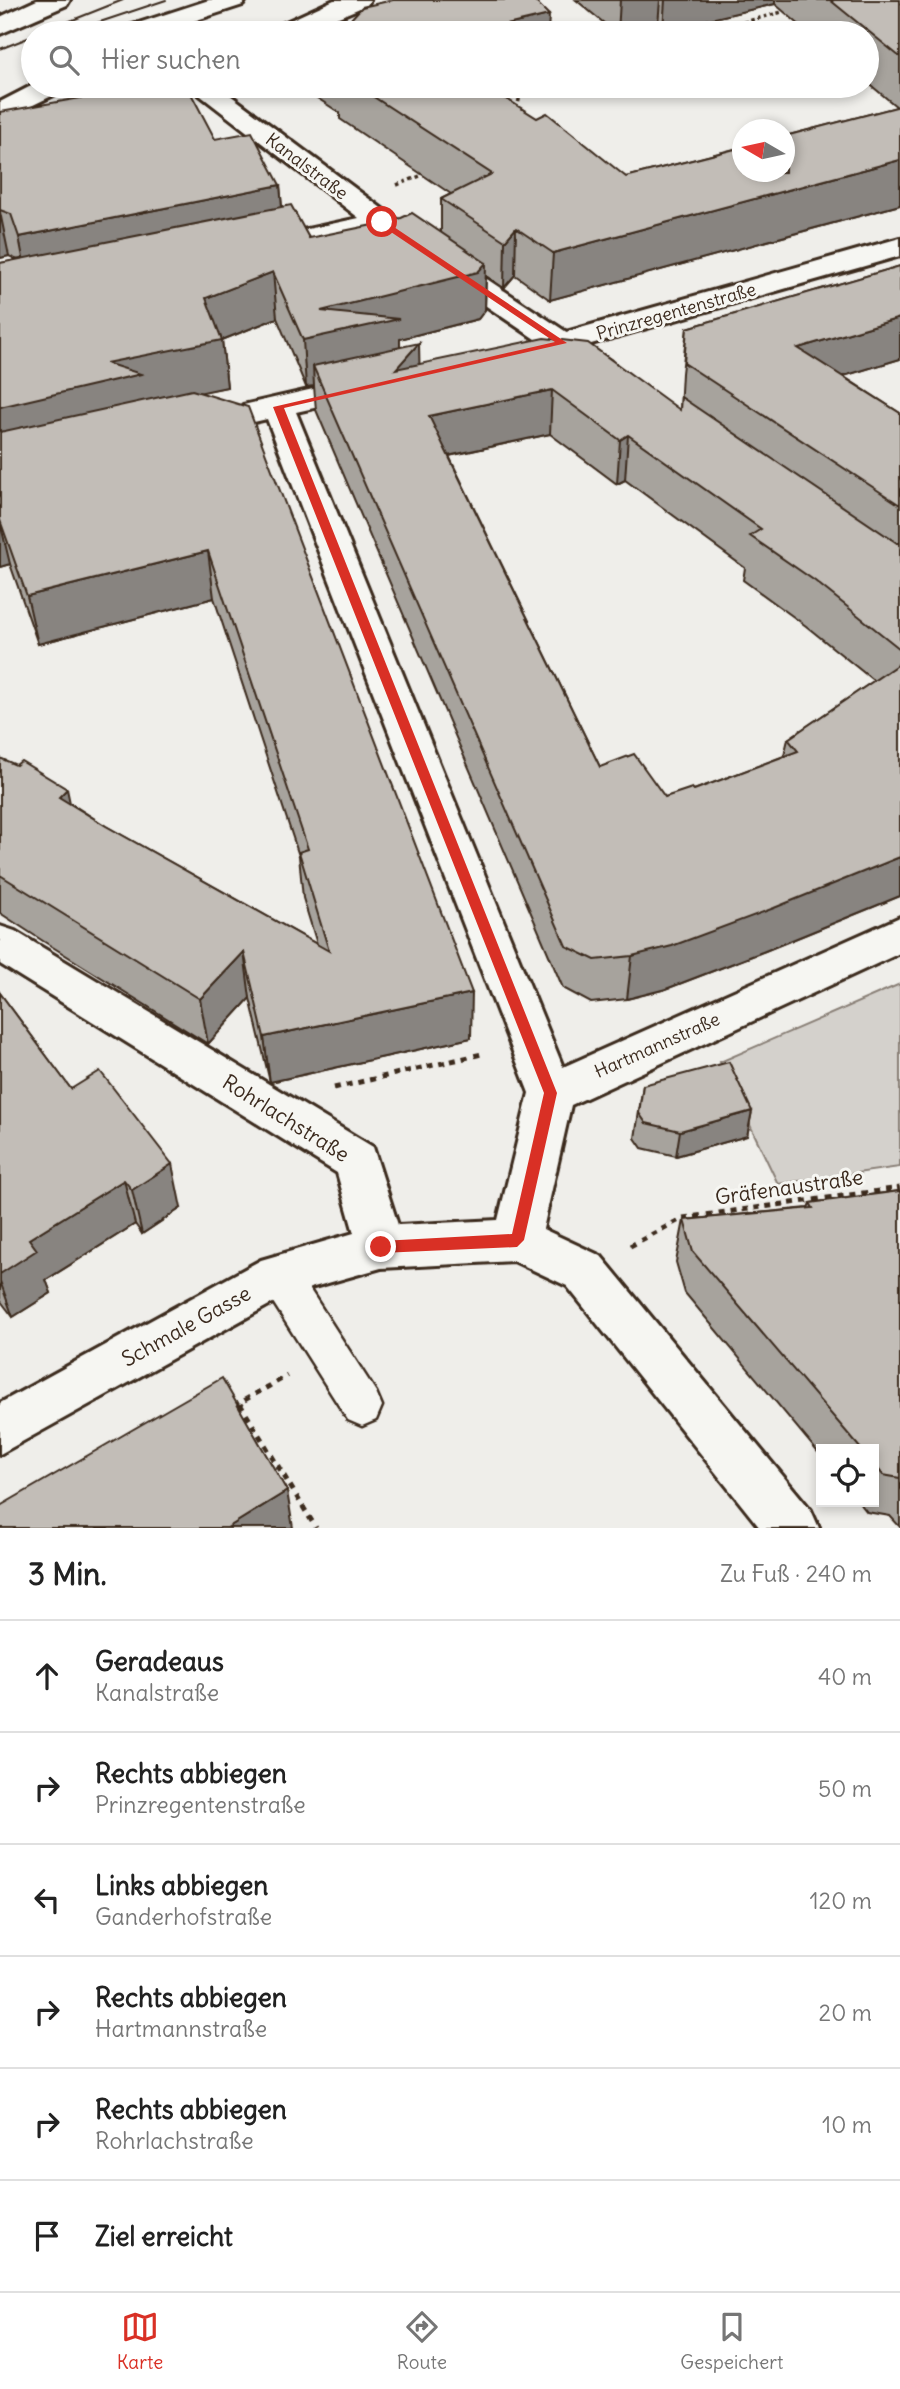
<!DOCTYPE html>
<html lang="de">
<meta charset="utf-8">
<style>
:root{--surface:#fff;--page:#f2f2f2;--text:#222;--muted:#767676;--line:#e0e0e0;--accent:#d93025}
body{margin:0;font-family:Delius,sans-serif;background:var(--page);color:var(--text)}
.controls{position:absolute;right:21px;bottom:21px;display:grid;overflow:hidden;border-radius:0px;box-shadow:0 4px 10px #0003}
.controls button{width:63px;height:63px;display:grid;place-items:center;padding:0;border:0;border-bottom:2px solid var(--line);background:var(--surface);color:var(--text);font:35px sans-serif}
.compass{position:absolute;left:732px;top:119px;width:63px;height:63px;border-radius:50%;background:var(--surface);box-shadow:0 4px 10px #0003;rotate:279deg}
.stop{position:absolute;width:21px;height:21px;margin:-16px;border:5px solid #d93025;border-radius:50%;background:#fff}
.stop.end{background:#d93025;border-color:#fff;box-shadow:0 2px 7px #0008}
.list{margin:0;padding:0;list-style:none}
h2{display:flex;justify-content:space-between;align-items:center;height:91px;margin:0;padding:0 28px;font-size:30px}
h2 small{font-size:23px;font-weight:400;color:var(--muted)}
.list li{display:grid;grid-template-columns:46px 1fr auto;gap:21px;align-items:center;box-sizing:border-box;height:112px;padding:0 28px;border-top:2px solid var(--line)}
.list b{display:block;font-size:26px;white-space:nowrap}
.list p{margin:0;font-size:23px;white-space:nowrap;color:var(--muted)}
.list em{font-size:23px;font-style:normal;color:var(--muted)}
.icon{flex:none;width:38px;height:38px;fill:none;stroke:currentColor;stroke-width:2;stroke-linecap:round;stroke-linejoin:round}
.map{position:relative;flex:none;width:900px;height:1528px;overflow:hidden}
.search{position:absolute;background:var(--surface);box-shadow:0 4px 10px #0003;left:21px;right:21px;top:21px;height:77px;display:flex;align-items:center;gap:18px;box-sizing:border-box;padding:0 24px;border-radius:38px;color:var(--muted);font-size:26px}
.sheet{height:763px;background:var(--surface)}
nav{display:flex;justify-content:space-around;align-items:center;box-sizing:border-box;height:98px;border-top:2px solid var(--line);background:var(--surface);font-size:19px;color:var(--muted)}
nav a{display:grid;justify-items:center;gap:4px}
nav .on{color:var(--accent)}
.map>svg:first-child{display:block}
</style>
<div class="map">
<svg width="900" height="1528" viewBox="0 0 900 1528">
<rect width="100%" height="100%" fill="#efeeea"/>
<filter id="ink" filterUnits="userSpaceOnUse"><feTurbulence type="fractalNoise" baseFrequency=".0143" numOctaves="2"/><feDisplacementMap in="SourceGraphic" scale="14" xChannelSelector="R" yChannelSelector="G"/><feConvolveMatrix kernelMatrix="1 2 1 2 8 2 1 2 1" color-interpolation-filters="sRGB"/></filter>
<g filter="url(#ink)">
<polygon fill="#d4d1cc" stroke="#887e75" stroke-width="2" points="900,984 900,1167 778,1184 720,1062"/>
<g fill="none" stroke-linecap="round" stroke-linejoin="round">
<g stroke="#3b2a1e" stroke-width="5">
<polygon id="service" points="278,1257 292,1262 376,1392 382,1406 376,1420 362,1426 348,1420 264,1288 259,1275 264,1262"/>
</g>
<g stroke="#3b2a1e" stroke-width="6">
<polygon id="pedestrian" points="900,238 900,256 563,352 552,350 547,343 552,336"/>
</g>
<g stroke="#3b2a1e" stroke-width="6">
<g id="minor">
<polygon points="334,0 370,0 367,5 301,33 269,33 273,28"/>
<polygon points="188,86 218,86 392,216 610,361 615,368 610,375 599,378 588,375 377,232 257,257 247,254 242,248 247,242 359,218"/>
<polygon points="366,377 377,380 382,387 377,394 296,412 563,1067 900,917 900,953 571,1105 543,1229 601,1256 811,1510 819,1528 760,1528 567,1286 514,1261 381,1268 289,1294 0,1454 0,1403 261,1260 354,1233 337,1173 0,964 0,926 15,931 373,1147 398,1225 498,1220 529,1093 267,419 254,422 243,419 238,412 243,405"/>
</g>
</g>
<g stroke="#3b2a1e" stroke-width="6">
<g id="primary">
<polygon points="37,0 70,0 67,5 0,34 0,17"/>
<polygon points="209,0 246,0 243,5 157,33 119,33 123,28"/>
<polygon points="33,85 64,86 60,92 0,121 0,102"/>
</g>
</g>
<g stroke="#3b2a1e" stroke-width="3.5" stroke-dasharray="3.5 3.5" stroke-linecap="butt">
<polyline points="703,33 786,11"/>
<polyline points="517,109 522,86"/>
<polyline points="397,185 428,173"/>
</g>
<g stroke="#3b2a1e" stroke-width="5" stroke-dasharray="6 6" stroke-linecap="butt">
<polyline points="334,1088 482,1054"/>
<polyline points="630,1246 683,1218 900,1188"/>
<polyline points="240,1404 316,1528"/>
<polyline points="234,1406 287,1376"/>
</g>
<use href="#service" fill="#f6f6f2" fill-rule="evenodd"/>
<use href="#pedestrian" fill="#f6f6f2" fill-rule="evenodd"/>
<use href="#minor" fill="#f6f6f2" fill-rule="evenodd"/>
<use href="#primary" fill="#f6f6f2" fill-rule="evenodd"/>
<g stroke="#3b2a1e" stroke-width="2">
<polyline points="40,33 123,0"/>
<polyline points="67,33 166,0"/>
<polyline points="0,49 33,36"/>
</g>
</g>
<g fill="#a7a39d" stroke="#3b2a1e" stroke-width="2" fill-rule="evenodd">
<path d="M576,0H900V205L550,300L515,275L504,288L486,276L485,310L478,319L400,339V347L419,364L680,410L682,373L687,328L900,266V359L843,376L900,413V896L765,951L666,989L627,999L591,1003L563,988L316,410L314,386L306,387L277,318L222,340L227,387L200,392L471,1038L270,1082L250,998L208,1044L43,941L0,913V758L106,826L317,944L303,898L299,856L214,598L38,644L10,564L0,567V263L18,260L9,256L0,258V112L215,139L280,185L282,207L309,238L441,233V199L451,194L340,119V113L311,94L310,86H486L626,177L897,107L867,82V33H809L775,4L663,30L658,25L624,33H616ZM550,434L617,484L625,480L745,568L743,580L806,626L874,681L788,739L784,756L694,790L665,797L600,767L449,456Z"/>
<polygon points="0,993 71,1089 181,1208 142,1234 135,1224 46,1280 51,1293 13,1317 0,1300"/>
<polygon points="643,1085 752,1111 747,1136 676,1156 642,1148 635,1138"/>
<polygon points="900,1191 900,1527 890,1516 867,1512 859,1502 874,1502 874,1449 821,1449 821,1456 685,1293 676,1262 684,1220 808,1208 810,1203"/>
</g>
<g fill="#888480" stroke="#3b2a1e" stroke-width="2">
<polygon points="620,0 660,0 658,25 624,33 618,33"/>
<polygon points="665,0 775,0 775,4 663,30"/>
<polygon points="549,15 548,33 472,33"/>
<polygon points="900,160 900,205 550,300 553,253"/>
<polygon points="280,185 284,231 28,284 19,237"/>
<polygon points="0,212 9,256 0,258"/>
<polygon points="516,228 515,275 504,288 505,241"/>
<polygon points="486,263 485,310 478,319 400,339 400,364 419,343 420,387 313,366 314,386 306,387 303,340 321,311"/>
<polygon points="273,272 277,318 222,340 227,387 146,404 0,456 0,407 106,363 206,298"/>
<polygon points="900,318 900,359 791,392 798,348"/>
<polygon points="552,390 550,434 429,460 429,416"/>
<polygon points="628,435 625,480 617,484 620,440"/>
<polygon points="0,522 10,564 0,567"/>
<polygon points="208,551 214,598 38,644 27,596"/>
<polygon points="67,789 77,836 59,797"/>
<polygon points="900,857 900,896 765,951 666,989 627,999 632,956"/>
<polygon points="244,952 250,998 208,1044 200,999"/>
<polygon points="472,993 471,1038 270,1082 264,1037"/>
<polygon points="752,1111 747,1136 676,1156 680,1131"/>
<polygon points="172,1164 181,1208 142,1234 132,1190"/>
<polygon points="124,1180 135,1224 46,1280 51,1293 13,1317 0,1281 0,1274 29,1239"/>
<polygon points="287,1491 293,1528 227,1528"/>
</g>
<g fill="#c2bdb7" stroke="#3b2a1e" stroke-width="2">
<polygon points="393,0 534,0 549,15 472,33 323,33 338,18 350,20 362,7"/>
<polygon points="830,0 900,0 900,57"/>
<polygon points="149,86 187,86 215,139 252,132 280,185 19,237 11,214 0,210 0,112"/>
<polygon points="357,86 486,86 537,118 547,113 626,177 743,147 743,172 785,172 785,136 900,106 900,160 553,253 516,228 505,241 441,199 492,174"/>
<polygon points="291,205 309,238 397,220 412,213 486,263 478,272 321,311 399,319 303,340 273,272 206,298 222,340 106,363 141,374 0,407 0,263"/>
<polygon points="900,266 900,318 798,348 900,413 900,505 684,363 687,328"/>
<polygon points="544,338 588,343 680,410 681,397 897,543 900,543 900,649 815,581 750,536 761,529 628,435 620,440 552,390 429,416 600,767 634,754 665,797 692,788 694,790 798,751 788,739 900,663 900,857 774,908 672,946 632,956 595,960 566,946 313,366 419,343 396,369"/>
<polygon points="192,390 248,407 472,993 264,1037 244,952 200,999 0,875 0,758 16,765 21,761 67,789 59,797 106,826 329,951 299,852 308,849 208,551 27,596 0,520 0,432"/>
<polygon points="0,993 71,1089 100,1071 172,1164 132,1190 124,1180 29,1239 37,1250 0,1274"/>
<polygon points="729,1062 752,1111 680,1131 646,1123 639,1113 643,1085"/>
<polygon points="900,1191 900,1478 883,1475 874,1464 874,1449 861,1449 693,1252 684,1220 813,1208 810,1203"/>
<polygon points="222,1378 287,1491 227,1528 0,1528 0,1506"/>
</g>
</g>
<polygon fill="#d93025" points="382,219 567,343 284,408 557,1093 524,1240 517,1247 381,1253 374,1247 381,1241 512,1234 544,1093 273,407 555,342 379,224"/>
<g text-anchor="middle" dominant-baseline="central" stroke-width="6" stroke-linejoin="round" paint-order="stroke">
<g font-size="18" fill="#3b2a1e" stroke="#f6f6f2">
<text transform="translate(307 166) rotate(37)">Kanalstraße</text>
<text transform="translate(676 311) rotate(-16)">Prinzregentenstraße</text>
<text transform="translate(657 1045) rotate(-24)">Hartmannstraße</text>
</g>
<g font-size="21" fill="#3b2a1e" stroke="#f6f6f2">
<text transform="translate(286 1118) rotate(32)">Rohrlachstraße</text>
<text transform="translate(789 1187) rotate(-8)">Gräfenaustraße</text>
<text transform="translate(186 1326) rotate(-29)">Schmale Gasse</text>
</g>
</g>
</svg>
<div class="controls">
<button><svg class="icon" aria-label="locate" viewBox="0 0 24 24"><circle cx="12" cy="12" r="6"/><path d="M12 2v4M12 18v4M2 12h4M18 12h4"/></svg></button>
</div>
<svg class="compass" viewBox="-18 -18 36 36"><path d="M0-13l5 13h-10z" fill="#e53935"/><path d="M0 13l5-13h-10z" fill="#767676"/></svg>
<div class="stop" style="left:382px;top:222px"></div>
<div class="stop end" style="left:381px;top:1247px"></div>
<div class="search"><svg class="icon" aria-label="search" viewBox="0 0 24 24"><circle cx="10" cy="10" r="6"/><path d="M15 15l6 6"/></svg>Hier suchen</div>
</div>
<section class="sheet">
<h2>3 Min.<small>Zu Fuß · 240 m</small></h2>
<ul class="list">
<li><svg class="icon" aria-label="ahead" viewBox="0 0 24 24"><path d="M12 20V5M6 11l6-6 6 6"/></svg><div><b>Geradeaus</b><p>Kanalstraße</p></div><em>40 m</em></li>
<li><svg class="icon" aria-label="right" viewBox="0 0 24 24"><path d="M7 20v-9h11M14 6l5 5-5 5"/></svg><div><b>Rechts abbiegen</b><p>Prinzregentenstraße</p></div><em>50 m</em></li>
<li><svg class="icon" aria-label="left" viewBox="0 0 24 24"><path d="M17 20v-9H6M10 6l-5 5 5 5"/></svg><div><b>Links abbiegen</b><p>Ganderhofstraße</p></div><em>120 m</em></li>
<li><svg class="icon" aria-label="right" viewBox="0 0 24 24"><path d="M7 20v-9h11M14 6l5 5-5 5"/></svg><div><b>Rechts abbiegen</b><p>Hartmannstraße</p></div><em>20 m</em></li>
<li><svg class="icon" aria-label="right" viewBox="0 0 24 24"><path d="M7 20v-9h11M14 6l5 5-5 5"/></svg><div><b>Rechts abbiegen</b><p>Rohrlachstraße</p></div><em>10 m</em></li>
<li><svg class="icon" aria-label="arrive" viewBox="0 0 24 24"><path d="M6 21V4h12l-3 4 3 4H6"/></svg><div><b>Ziel erreicht</b></div></li>
</ul>
</section>
<nav>
<a class="on"><svg class="icon" aria-label="map" viewBox="0 0 24 24"><path d="M3 6l6-2 6 2 6-2v14l-6 2-6-2-6 2zM9 4v14M15 6v14"/></svg>Karte</a>
<a><svg class="icon" aria-label="directions" viewBox="0 0 24 24"><path d="M12 3l9 9-9 9-9-9zM9 14v-3h6M13 9l2 2-2 2"/></svg>Route</a>
<a><svg class="icon" aria-label="saved" viewBox="0 0 24 24"><path d="M7 4h10v16l-5-4-5 4z"/></svg>Gespeichert</a>
</nav>
